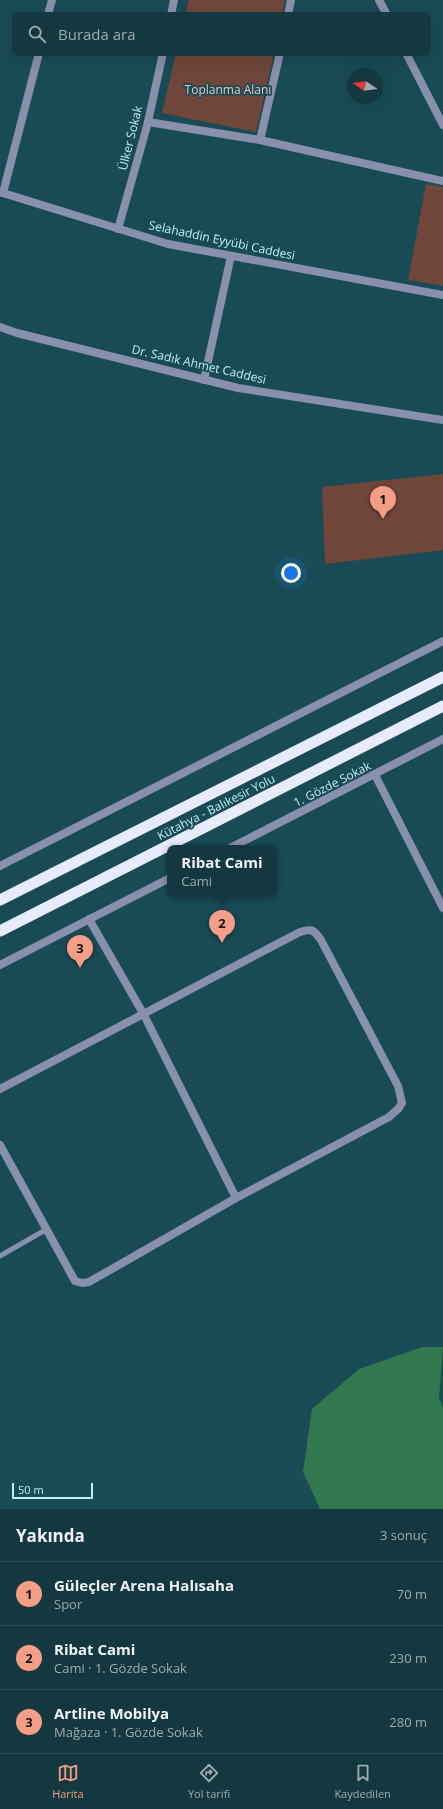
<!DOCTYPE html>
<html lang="tr">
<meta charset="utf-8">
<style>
:root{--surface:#133840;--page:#20434b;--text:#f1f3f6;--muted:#9dacb1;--line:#325259;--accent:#f49e88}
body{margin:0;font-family:"Open Sans",sans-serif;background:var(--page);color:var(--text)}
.compass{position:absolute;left:347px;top:68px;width:36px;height:36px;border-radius:50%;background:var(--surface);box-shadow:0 4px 16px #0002;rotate:283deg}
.scale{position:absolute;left:12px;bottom:10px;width:81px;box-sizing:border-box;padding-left:4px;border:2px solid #c2edf8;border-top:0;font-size:11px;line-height:14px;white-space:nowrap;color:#c2edf8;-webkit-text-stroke:3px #194b56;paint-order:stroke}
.you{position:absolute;left:291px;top:573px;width:14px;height:14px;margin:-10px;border:3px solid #fff;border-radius:50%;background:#1a73e8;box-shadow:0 0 0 6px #1a73e833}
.badge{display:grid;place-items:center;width:26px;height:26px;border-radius:50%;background:var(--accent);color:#111;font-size:13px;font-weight:700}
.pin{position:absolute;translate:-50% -33px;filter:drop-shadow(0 1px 2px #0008)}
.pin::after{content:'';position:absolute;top:21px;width:14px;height:12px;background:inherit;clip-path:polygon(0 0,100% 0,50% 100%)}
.popup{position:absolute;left:167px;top:845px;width:110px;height:52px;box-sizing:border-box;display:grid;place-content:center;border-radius:8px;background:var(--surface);filter:drop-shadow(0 1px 3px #0005);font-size:13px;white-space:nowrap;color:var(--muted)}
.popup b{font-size:15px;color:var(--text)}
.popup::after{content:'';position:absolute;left:50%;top:100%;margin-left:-8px;border:8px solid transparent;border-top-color:var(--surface)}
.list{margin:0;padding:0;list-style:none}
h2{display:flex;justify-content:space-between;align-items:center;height:52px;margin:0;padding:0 16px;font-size:17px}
h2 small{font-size:13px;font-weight:400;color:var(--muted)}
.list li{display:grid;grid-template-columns:26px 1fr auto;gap:12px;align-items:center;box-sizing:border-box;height:64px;padding:0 16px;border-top:1px solid var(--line)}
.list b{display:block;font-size:15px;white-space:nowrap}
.list p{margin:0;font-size:13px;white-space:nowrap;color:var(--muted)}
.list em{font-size:13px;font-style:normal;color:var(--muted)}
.icon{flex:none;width:22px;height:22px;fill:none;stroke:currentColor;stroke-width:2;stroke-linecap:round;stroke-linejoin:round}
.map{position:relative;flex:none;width:443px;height:1509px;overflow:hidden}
.search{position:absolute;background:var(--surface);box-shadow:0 4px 16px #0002;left:12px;right:12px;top:12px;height:44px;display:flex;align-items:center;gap:10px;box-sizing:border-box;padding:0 14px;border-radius:8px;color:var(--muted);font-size:15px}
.sheet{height:244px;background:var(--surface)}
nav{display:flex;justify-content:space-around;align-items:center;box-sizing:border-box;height:56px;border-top:1px solid var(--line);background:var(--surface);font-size:11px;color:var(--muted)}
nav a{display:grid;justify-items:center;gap:2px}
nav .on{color:var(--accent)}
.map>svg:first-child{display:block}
</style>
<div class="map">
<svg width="443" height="1509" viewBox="0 0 443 1509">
<rect width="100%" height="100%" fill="#194b56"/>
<g fill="#70463b">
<polygon points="189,0 285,0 282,15 185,15"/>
<polygon points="176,53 274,53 256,132 162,113"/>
<polygon points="426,184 443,187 443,286 408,280"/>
<polygon points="443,474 443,550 325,564 322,487"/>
</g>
<polygon fill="#31784e" points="422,1347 443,1347 439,1398 443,1408 443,1509 320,1509 303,1472 312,1409 359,1369"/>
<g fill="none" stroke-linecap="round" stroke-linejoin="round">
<polyline stroke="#8990ab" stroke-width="5" points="0,1256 47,1229"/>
<g stroke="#8990ab" stroke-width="8">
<polyline points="379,0 387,15"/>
<polyline points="48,15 52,0"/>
<polyline points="171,15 174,0"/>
<polyline points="288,15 291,0"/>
<polyline points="406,53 443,125"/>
<polyline points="148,122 260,140 443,181"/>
<polyline points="260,140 280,53"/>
<polyline points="0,192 168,244 443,295"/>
<polyline points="3,193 39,53"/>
<polyline points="118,229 147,126 163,53"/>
<polyline points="0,327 17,333 238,388 443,420"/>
<polyline points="204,380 231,256"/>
<polyline points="375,775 443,908"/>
<polyline points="230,848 443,739"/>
<polyline points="0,866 443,641"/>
<polyline points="89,919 144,1015 236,1198"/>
<polyline points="0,965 170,878"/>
<path d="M0,1089L300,932C312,928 314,930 321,940L398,1086L402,1103L398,1109L389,1117L236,1198L89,1282L82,1283L75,1281L0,1145"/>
</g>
<g stroke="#e7ebfc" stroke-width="11">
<polyline points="0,900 443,677"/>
<polyline points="0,931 443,706"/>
</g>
</g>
<g text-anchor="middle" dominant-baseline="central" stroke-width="3.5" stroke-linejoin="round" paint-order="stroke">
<g font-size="12" fill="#f3c8bd" stroke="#194b56">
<text x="228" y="89">Toplanma Alanı</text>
</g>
<g font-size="12" fill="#c2edf8" stroke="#194b56">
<text transform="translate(130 138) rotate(-76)">Ülker Sokak</text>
<text transform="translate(222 240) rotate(12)">Selahaddin Eyyübi Caddesi</text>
<text transform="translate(199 364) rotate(13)">Dr. Sadık Ahmet Caddesi</text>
<text transform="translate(332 784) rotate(-27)">1. Gözde Sokak</text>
<text transform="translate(216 807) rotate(-27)">Kütahya - Balıkesir Yolu</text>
</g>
</g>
</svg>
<svg class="compass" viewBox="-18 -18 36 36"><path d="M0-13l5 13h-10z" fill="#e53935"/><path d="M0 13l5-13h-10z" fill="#9dacb1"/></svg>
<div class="scale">50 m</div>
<div class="you"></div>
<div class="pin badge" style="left:383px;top:519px">1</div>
<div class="pin badge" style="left:222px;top:943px">2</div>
<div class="popup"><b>Ribat Cami</b>Cami</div>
<div class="pin badge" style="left:80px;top:968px">3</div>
<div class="search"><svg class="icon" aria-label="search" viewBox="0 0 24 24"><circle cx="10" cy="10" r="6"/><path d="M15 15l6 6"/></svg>Burada ara</div>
</div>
<section class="sheet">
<h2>Yakında<small>3 sonuç</small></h2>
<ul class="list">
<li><span class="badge">1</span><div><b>Güleçler Arena Halısaha</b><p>Spor</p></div><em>70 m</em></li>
<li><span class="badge">2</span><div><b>Ribat Cami</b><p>Cami · 1. Gözde Sokak</p></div><em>230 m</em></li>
<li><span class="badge">3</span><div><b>Artline Mobilya</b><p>Mağaza · 1. Gözde Sokak</p></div><em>280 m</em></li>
</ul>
</section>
<nav>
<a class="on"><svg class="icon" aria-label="map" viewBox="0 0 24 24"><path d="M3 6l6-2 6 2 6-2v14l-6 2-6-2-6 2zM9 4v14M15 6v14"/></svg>Harita</a>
<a><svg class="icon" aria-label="directions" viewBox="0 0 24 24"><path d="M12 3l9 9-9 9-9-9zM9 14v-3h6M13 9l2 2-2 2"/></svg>Yol tarifi</a>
<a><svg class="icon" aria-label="saved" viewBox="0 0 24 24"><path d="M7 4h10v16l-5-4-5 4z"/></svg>Kaydedilen</a>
</nav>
